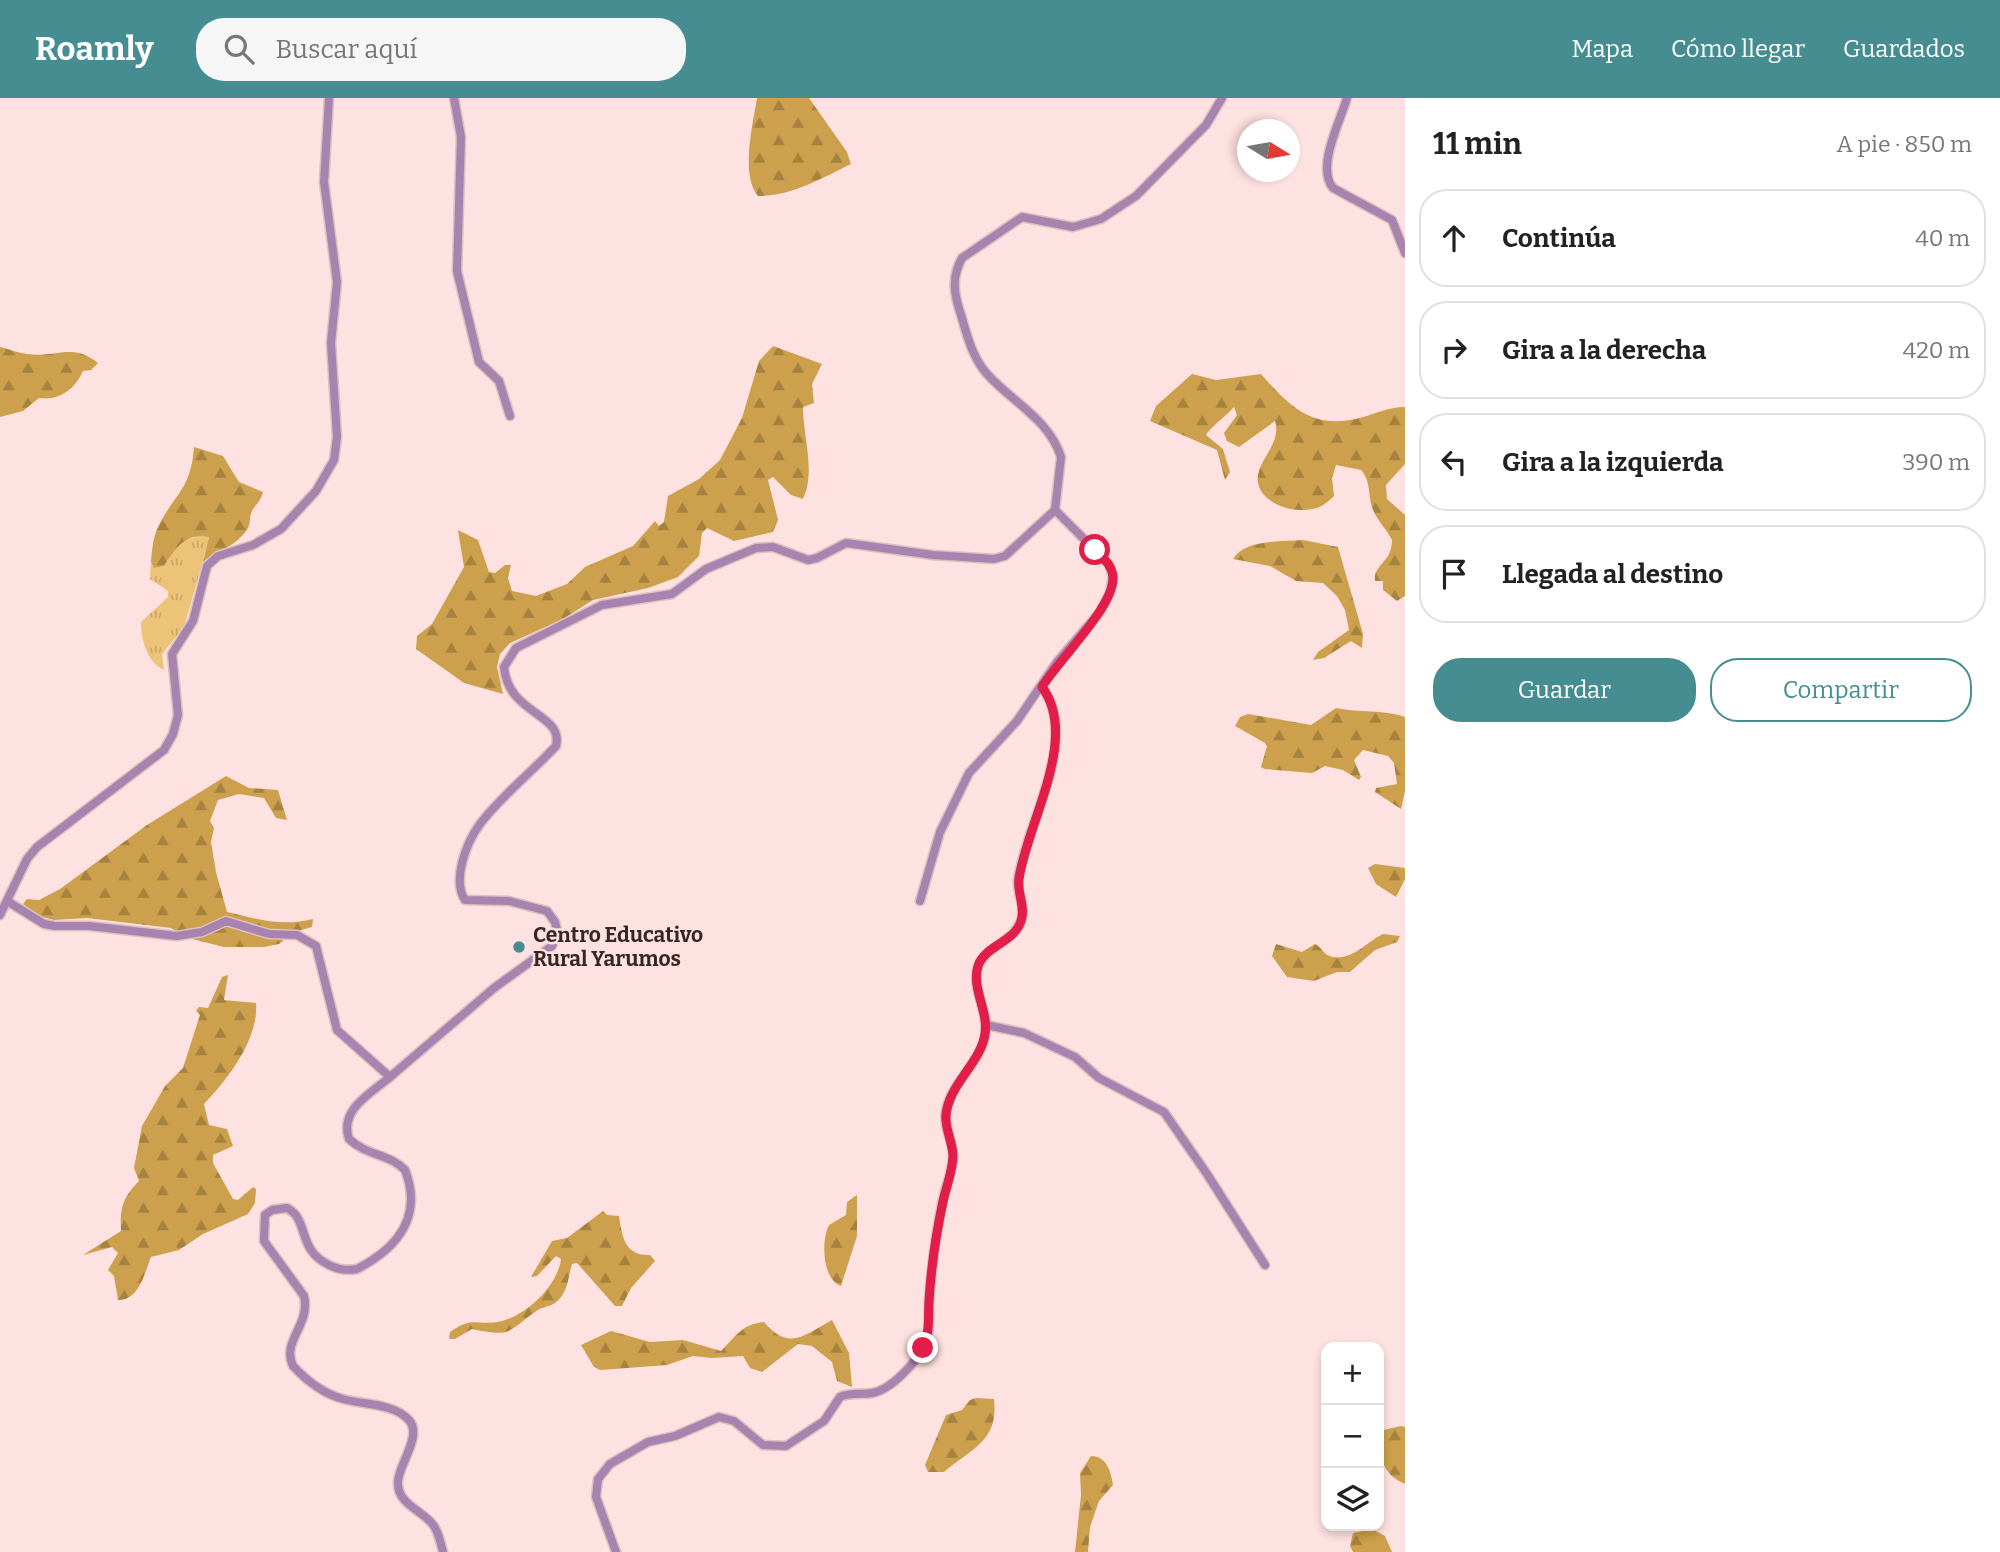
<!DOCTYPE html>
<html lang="es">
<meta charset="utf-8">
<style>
:root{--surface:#fff;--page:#f6f6f6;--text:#222;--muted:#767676;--line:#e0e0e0;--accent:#468d92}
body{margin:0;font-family:Bitter,serif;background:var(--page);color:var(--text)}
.controls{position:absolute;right:21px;bottom:21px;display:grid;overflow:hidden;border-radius:14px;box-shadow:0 4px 10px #0003}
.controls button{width:63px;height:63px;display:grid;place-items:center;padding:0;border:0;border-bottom:2px solid var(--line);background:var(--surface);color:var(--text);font:35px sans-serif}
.compass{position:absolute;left:1237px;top:21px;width:63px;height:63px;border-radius:50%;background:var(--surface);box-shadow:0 4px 10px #0003;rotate:101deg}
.stop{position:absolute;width:21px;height:21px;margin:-16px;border:5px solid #e11d48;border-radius:50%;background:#fff}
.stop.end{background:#e11d48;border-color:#fff;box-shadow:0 2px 7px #0008}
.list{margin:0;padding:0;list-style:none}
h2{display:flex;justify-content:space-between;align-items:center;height:91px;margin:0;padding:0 28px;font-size:30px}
h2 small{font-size:23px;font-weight:400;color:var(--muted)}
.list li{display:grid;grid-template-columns:46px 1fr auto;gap:21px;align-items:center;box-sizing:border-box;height:98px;margin:0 14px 14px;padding:0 14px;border:2px solid var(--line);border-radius:28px}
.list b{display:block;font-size:26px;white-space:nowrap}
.list em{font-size:23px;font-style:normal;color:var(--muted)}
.actions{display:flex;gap:14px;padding:21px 28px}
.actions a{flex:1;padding:16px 0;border:2px solid var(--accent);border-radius:28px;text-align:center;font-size:24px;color:var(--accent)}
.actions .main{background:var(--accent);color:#fff}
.icon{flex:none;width:38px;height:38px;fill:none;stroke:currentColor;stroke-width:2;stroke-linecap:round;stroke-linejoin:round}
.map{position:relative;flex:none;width:1405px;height:1454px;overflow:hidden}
header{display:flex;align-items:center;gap:42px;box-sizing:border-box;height:98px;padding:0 35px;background:var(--accent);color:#fff}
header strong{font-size:33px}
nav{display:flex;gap:38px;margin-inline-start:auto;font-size:24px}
.search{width:490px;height:63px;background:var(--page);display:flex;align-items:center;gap:18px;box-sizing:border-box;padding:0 24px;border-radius:28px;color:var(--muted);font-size:26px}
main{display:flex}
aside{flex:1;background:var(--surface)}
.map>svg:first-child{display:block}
</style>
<header>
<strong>Roamly</strong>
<div class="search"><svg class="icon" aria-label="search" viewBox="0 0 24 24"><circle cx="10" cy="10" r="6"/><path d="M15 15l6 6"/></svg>Buscar aquí</div>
<nav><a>Mapa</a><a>Cómo llegar</a><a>Guardados</a></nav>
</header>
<main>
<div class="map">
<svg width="1405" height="1454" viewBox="0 0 1405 1454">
<defs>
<pattern id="grass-tufts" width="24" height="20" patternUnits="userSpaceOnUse" patternTransform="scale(1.75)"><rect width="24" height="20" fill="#edc377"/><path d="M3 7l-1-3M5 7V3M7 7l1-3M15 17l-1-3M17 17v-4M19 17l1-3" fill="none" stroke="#cca767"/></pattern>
<pattern id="forest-firs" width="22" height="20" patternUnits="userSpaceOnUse" patternTransform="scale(1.75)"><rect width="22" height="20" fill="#cca04c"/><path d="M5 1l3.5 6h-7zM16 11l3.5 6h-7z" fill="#a6823f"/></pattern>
</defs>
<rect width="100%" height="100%" fill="#fee2e1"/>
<path fill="url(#grass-tufts)" d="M201,438L209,439L208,445L184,529L162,556L164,572C147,564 141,542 141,524L168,499V493L150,481L151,464L154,470L164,468C175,451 181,441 201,438Z"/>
<g fill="url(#forest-firs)">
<path d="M757,0H809L847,54L851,66C820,81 792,98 758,98C740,76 753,26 757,0Z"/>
<path d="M773,248L822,266L812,286L814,305L803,309C803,338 816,374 803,401L791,397L773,379L768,382L778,422L773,434L734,443L707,430L702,435L699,458L678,479L648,490L593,502L563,521L510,545L500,556L497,569L503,596L464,585L416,551L417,538L432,526L464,469L458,432L478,442L489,474L495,475L505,467H511L508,480L512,493L536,498L567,486L585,469L633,448L655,423L659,428L664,424L668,398L699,381L720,362L742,320L759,263Z"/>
<path d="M0,249C9,251 18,255 27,256C56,260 73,244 98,265L91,272L83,273C75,292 58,303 39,300L23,313L0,319Z"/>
<path d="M1192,276L1216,282L1261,276C1292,311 1314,333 1363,319C1377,315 1390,309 1405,309V366L1386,387L1387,401L1405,417V498L1397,503L1383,492V483H1375C1373,466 1392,465 1392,442C1387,432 1378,423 1374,414C1367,400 1372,384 1361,372L1336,367L1332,380L1334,398C1323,409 1316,412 1300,412C1280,412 1251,397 1259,373C1264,356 1281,343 1275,323L1239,349L1227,343L1224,335L1237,317L1234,309C1227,317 1210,330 1206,337L1223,351L1230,374L1225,382L1217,352L1150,323L1156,308Z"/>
<path d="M194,349L223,358L239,384L263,394C261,403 256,406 252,413C249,419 251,424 248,430C237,448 219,452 203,464L209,439C185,435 176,450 164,468L154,470L151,464C152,452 153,438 159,427C176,394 191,391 194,349Z"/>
<path d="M1303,442L1338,449L1363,536L1362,550L1351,543L1324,560L1313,562L1318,554L1349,532L1345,512L1337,498L1323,485L1296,483L1270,468L1233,461C1245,441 1281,444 1303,442Z"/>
<path d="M1336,610C1360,615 1382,611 1405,619V693L1401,711L1375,694L1376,690L1397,686L1394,665L1388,658L1363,652L1354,662L1361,679L1359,682L1343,672L1325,668L1312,675L1265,671L1261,669L1267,648L1265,645L1235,628L1240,619L1248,616L1311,627Z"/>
<path d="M226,678L249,690L278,692L287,722L276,720L264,700L239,696L218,702L210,723L214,730L211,744L216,774L227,814C258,821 281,829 313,821L312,829L294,834L279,846L264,849H224L188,840L171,830L87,820L54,822L39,818L23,806L27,801L39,802L60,791L147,727Z"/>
<polygon points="1375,766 1405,770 1405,781 1396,799 1376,786 1368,770"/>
<path d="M1383,836L1400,838L1397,844L1375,852L1350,874H1337L1314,883L1287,879L1272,858L1276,846L1302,854L1315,846C1320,848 1323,854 1327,857C1349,867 1366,844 1383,836Z"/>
<path d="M228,877L224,902L256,905C259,941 228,981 204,1006L209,1027L227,1031L233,1048L213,1057V1065L233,1101L238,1102L253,1089L256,1091L255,1105L248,1116L203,1136L179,1152L151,1159C145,1174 139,1203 118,1202L114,1178L108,1172L118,1155L112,1149L83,1157L121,1133C120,1111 122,1100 139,1083L134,1070L142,1028L165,988L183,970L200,917L196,913L199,909L208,910L222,879Z"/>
<path d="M857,1097V1138L841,1188C822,1181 821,1143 829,1127L846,1117L847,1104Z"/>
<path d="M603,1113L607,1117L619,1118C622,1139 625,1158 650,1157L655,1163L631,1190L622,1208H615L577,1165L572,1166C568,1179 568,1196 555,1205C549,1209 541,1209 535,1214C506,1235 511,1239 472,1231L455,1241H449L450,1234C474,1217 477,1229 502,1223C527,1217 558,1187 561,1161L556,1158L537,1178L531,1179L552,1143L567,1140Z"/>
<path d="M832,1222L849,1255L852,1289L837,1283L832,1264L812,1248L798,1246L762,1274L750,1270L743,1258L712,1260L693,1258L667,1267L600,1272L594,1269L581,1247L611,1233L650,1244L683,1242L721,1253C736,1238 742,1226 764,1224C789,1253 803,1238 832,1222Z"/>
<path d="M976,1300L994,1301C999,1343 972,1350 944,1374H928L925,1367L946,1317L962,1312L970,1302Z"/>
<path d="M1401,1328L1405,1329V1386C1381,1376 1379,1357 1379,1333Z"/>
<path d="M1091,1358C1107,1358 1111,1374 1113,1387L1099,1403L1090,1429L1088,1454H1075L1081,1397L1080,1375Z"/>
<polygon points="1372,1431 1385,1438 1392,1454 1353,1454 1350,1448 1353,1435"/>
</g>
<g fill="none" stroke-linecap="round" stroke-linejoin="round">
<g stroke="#dac0bf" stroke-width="11">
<g id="minor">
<polyline points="454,0 461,39 457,173 479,264 499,283 510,318"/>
<path d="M1347,0C1340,24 1316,69 1333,90L1392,122L1405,155"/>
<path d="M7,803L44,826L55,828H89L177,838L202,834L226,823L269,836L297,837L316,848L337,932L390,979C370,996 339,1012 349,1041C367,1058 390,1056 405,1072C423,1118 398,1150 357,1171C347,1173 339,1172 329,1167C296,1151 310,1122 287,1110L272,1112L265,1117L264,1143L304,1198C311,1227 281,1243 293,1268C307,1283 324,1296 343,1301C364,1307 393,1305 409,1322C423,1338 398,1367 398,1384C397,1407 423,1412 434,1428C439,1436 441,1446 443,1454"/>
<polyline points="920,803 940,734 969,675 1017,623 1057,564 1100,514 1110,495 1113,478 1109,466 1055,412"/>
<polyline points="0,817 27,761 37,749 164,652 173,636 178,617 172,556 193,523 207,468 218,458 253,447 281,431 316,393 334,362 337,339 331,245 337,184 324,84 329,0"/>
<polyline points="986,927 1024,935 1075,959 1099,980 1164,1014 1207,1076 1265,1167"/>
<path d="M390,979L494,890L552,848L558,836L555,824L547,813L509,803L465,802C452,782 466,745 480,726C501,698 532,674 556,648C564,615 508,617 504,569L516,550L602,507L672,496L706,471L756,450L773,449L808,462L817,460L846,445L933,457L994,461L1005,458L1055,412L1061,359C1049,321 1012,304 987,276C972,259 967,237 961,217C954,196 951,180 962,160L1022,119L1073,129L1101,121L1136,98L1206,27L1222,0"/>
<path d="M616,1454L596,1399L598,1381L610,1366L648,1344L675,1338L719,1319L734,1323L763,1347L786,1348L824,1323L840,1299C851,1294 861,1297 872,1295C891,1292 917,1264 925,1246C931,1233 928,1218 929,1204C931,1172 936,1137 942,1105C945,1090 953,1073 953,1058C953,1042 943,1029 946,1012C952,984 981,964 985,937C989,914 971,890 978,869C985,848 1013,845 1021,823C1026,809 1017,796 1018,782C1026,725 1081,641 1042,589"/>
</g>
</g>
<use href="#minor" stroke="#a983b0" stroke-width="8"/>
</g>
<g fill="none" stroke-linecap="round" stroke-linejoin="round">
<path stroke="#e11d48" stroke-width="9" d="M923,1250C930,1235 928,1220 929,1203C931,1171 936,1136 943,1104C946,1089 953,1073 953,1057C952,1041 943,1028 947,1011C953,983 981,963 985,936C989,914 971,890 978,868C985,847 1014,845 1021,823C1026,809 1017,796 1019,781C1027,725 1080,640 1042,589C1059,562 1115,507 1113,479C1112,467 1103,460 1095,452"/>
</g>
<circle fill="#468d92" stroke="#fee2e1" stroke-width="2.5" cx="519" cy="849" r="7"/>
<g text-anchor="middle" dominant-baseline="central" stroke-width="5" stroke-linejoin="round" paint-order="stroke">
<g font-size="21" font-weight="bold" fill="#362625" stroke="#fee2e1" text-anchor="start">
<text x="533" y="837">Centro Educativo<tspan x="533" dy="24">Rural Yarumos</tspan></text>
</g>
</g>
</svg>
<div class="controls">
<button>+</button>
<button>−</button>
<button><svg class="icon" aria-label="layers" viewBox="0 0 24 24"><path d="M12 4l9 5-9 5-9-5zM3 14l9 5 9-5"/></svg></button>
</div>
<svg class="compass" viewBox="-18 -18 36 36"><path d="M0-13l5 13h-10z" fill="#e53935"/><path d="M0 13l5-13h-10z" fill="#767676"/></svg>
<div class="stop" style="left:1095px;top:452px"></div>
<div class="stop end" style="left:923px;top:1250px"></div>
</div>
<aside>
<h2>11 min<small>A pie · 850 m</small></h2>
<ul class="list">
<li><svg class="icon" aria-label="ahead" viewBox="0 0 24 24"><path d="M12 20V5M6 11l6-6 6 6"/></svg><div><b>Continúa</b></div><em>40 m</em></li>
<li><svg class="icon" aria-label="right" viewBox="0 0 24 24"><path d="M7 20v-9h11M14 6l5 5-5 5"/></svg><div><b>Gira a la derecha</b></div><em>420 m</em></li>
<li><svg class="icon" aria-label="left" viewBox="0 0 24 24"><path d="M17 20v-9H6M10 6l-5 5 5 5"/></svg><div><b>Gira a la izquierda</b></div><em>390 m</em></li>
<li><svg class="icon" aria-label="arrive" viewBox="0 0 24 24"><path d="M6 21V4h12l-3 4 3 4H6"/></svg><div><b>Llegada al destino</b></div></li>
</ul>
<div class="actions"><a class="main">Guardar</a><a>Compartir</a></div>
</aside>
</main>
